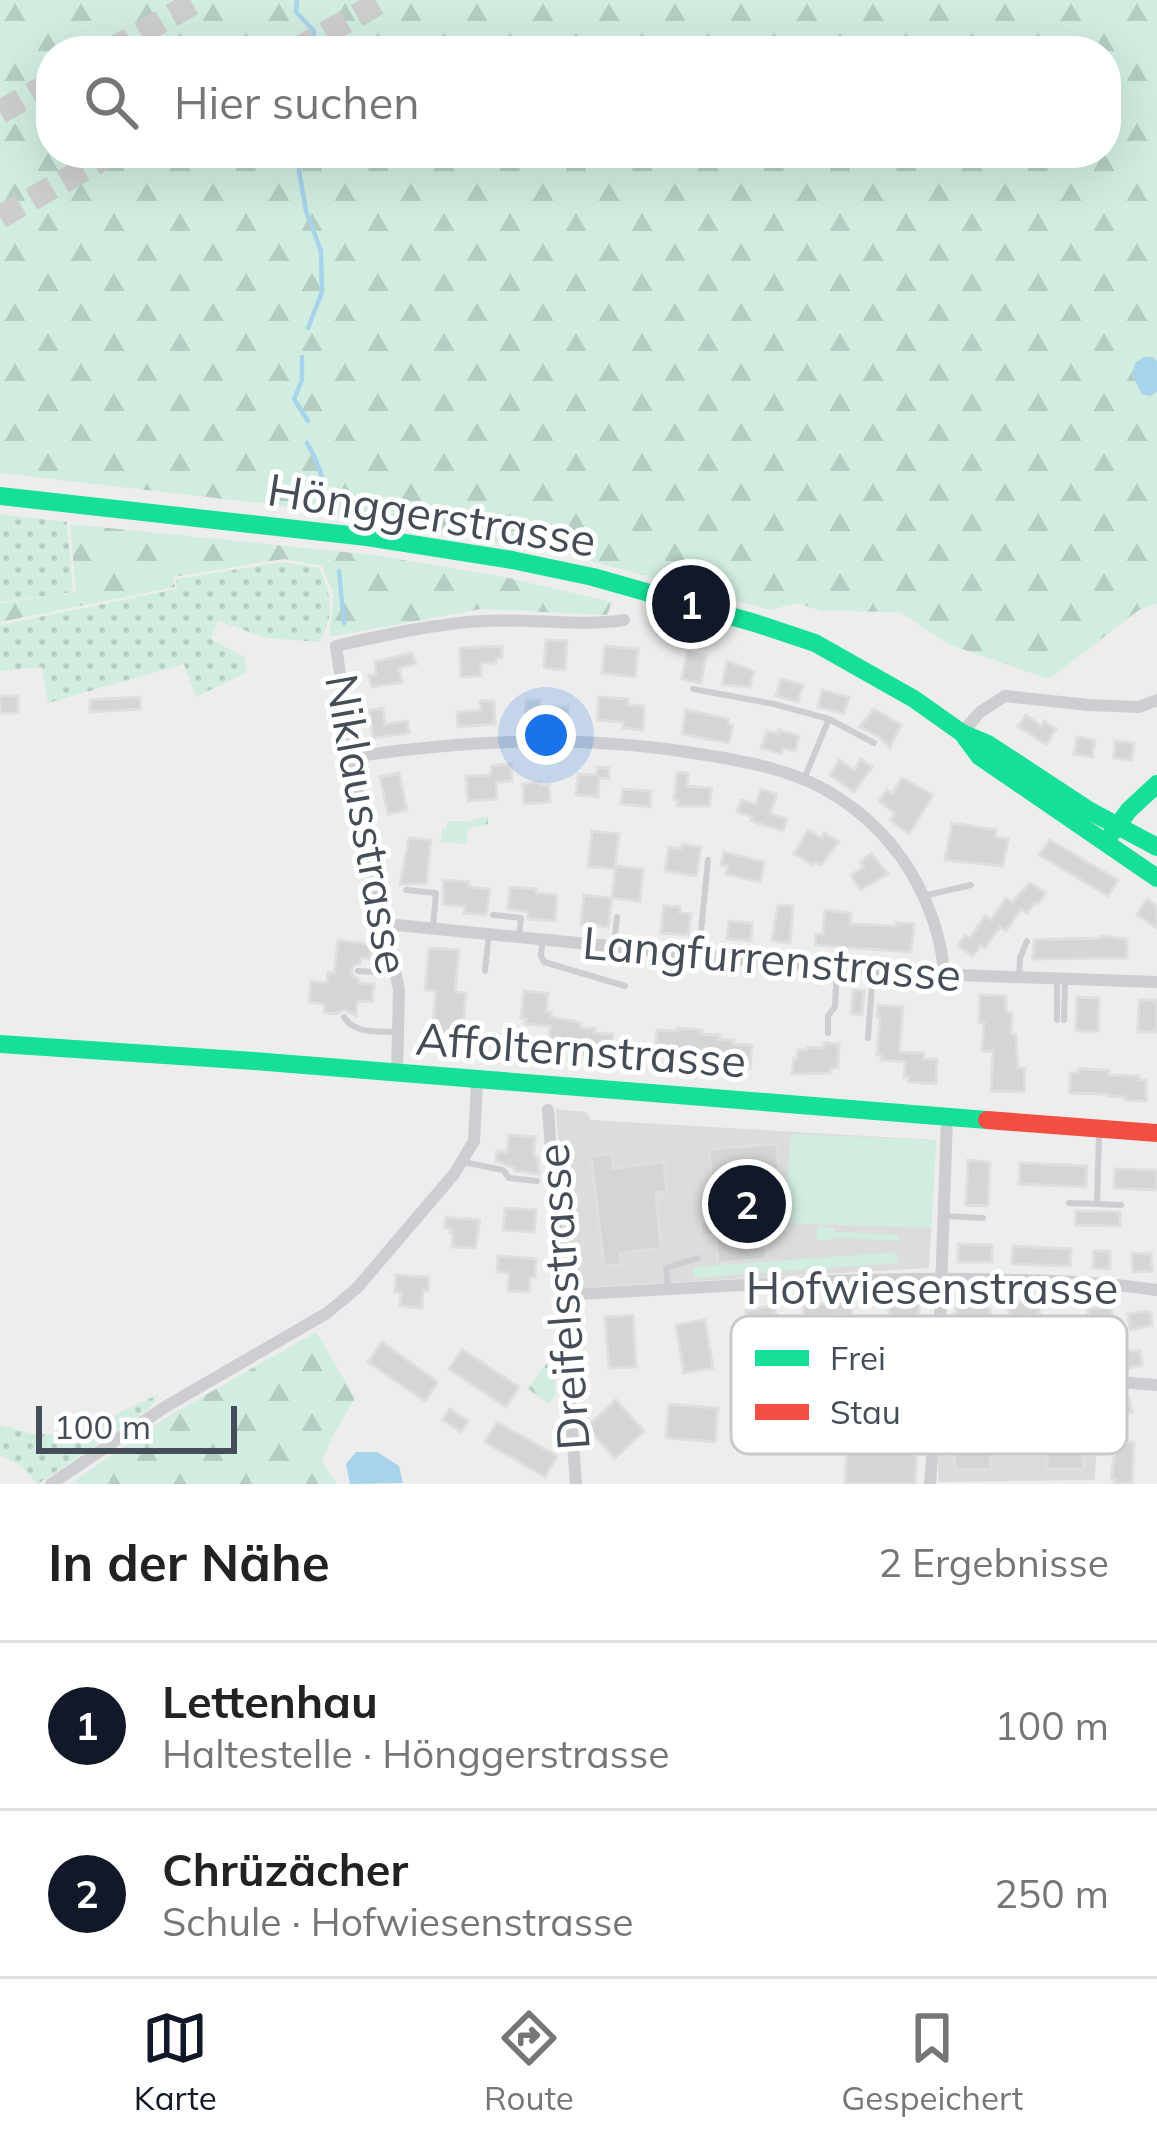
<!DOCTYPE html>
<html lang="de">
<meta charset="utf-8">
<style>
:root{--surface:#fff;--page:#f2f2f2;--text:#222;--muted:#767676;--line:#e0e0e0;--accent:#111827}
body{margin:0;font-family:Mulish,sans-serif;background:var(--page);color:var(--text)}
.scale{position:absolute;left:36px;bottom:30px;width:201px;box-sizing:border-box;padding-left:12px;border:6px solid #454d59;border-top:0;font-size:33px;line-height:42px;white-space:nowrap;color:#454d59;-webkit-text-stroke:9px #fff;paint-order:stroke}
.you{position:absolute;left:546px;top:735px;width:42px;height:42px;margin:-30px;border:9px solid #fff;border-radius:50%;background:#1a73e8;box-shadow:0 0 0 18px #1a73e833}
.badge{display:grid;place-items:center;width:78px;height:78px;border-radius:50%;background:var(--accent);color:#fff;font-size:39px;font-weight:700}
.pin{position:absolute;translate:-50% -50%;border:6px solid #fff;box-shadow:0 3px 12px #0006}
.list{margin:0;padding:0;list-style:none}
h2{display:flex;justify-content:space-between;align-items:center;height:156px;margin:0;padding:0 48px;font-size:51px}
h2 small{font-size:39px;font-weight:400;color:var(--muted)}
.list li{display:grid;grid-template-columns:78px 1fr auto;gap:36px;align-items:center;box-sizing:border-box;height:168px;padding:0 48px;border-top:3px solid var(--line)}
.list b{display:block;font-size:45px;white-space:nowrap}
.list p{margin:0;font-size:39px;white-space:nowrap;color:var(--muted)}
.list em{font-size:39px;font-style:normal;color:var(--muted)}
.icon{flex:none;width:66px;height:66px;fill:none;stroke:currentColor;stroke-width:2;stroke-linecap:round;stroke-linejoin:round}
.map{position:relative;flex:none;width:1157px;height:1484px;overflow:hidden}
.search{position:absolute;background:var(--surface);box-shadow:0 12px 48px #0002;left:36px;right:36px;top:36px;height:132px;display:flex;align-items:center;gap:30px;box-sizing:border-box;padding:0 42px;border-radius:48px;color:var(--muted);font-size:45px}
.sheet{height:492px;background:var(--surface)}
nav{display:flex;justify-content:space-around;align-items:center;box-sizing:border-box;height:168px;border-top:3px solid var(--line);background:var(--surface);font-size:33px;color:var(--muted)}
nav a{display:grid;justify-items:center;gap:6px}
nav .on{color:var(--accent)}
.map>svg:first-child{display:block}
</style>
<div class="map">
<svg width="1157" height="1484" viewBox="0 0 1157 1484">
<defs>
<pattern id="grass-dots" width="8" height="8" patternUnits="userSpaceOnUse" patternTransform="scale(3)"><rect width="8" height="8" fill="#d1ede0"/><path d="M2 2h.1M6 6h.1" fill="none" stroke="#b5cdc2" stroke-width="1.8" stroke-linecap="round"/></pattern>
<pattern id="forest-firs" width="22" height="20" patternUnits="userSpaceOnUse" patternTransform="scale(3)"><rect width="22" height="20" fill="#d1ede0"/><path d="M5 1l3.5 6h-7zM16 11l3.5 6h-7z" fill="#b5cdc2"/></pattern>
<pattern id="park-crowns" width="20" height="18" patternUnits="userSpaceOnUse" patternTransform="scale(3)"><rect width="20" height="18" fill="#d1ede0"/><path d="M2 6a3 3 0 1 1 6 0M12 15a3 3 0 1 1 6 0" fill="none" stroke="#b5cdc2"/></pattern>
</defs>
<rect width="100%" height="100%" fill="#eeeded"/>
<g fill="#dcdcdd">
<polygon points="556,1109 586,1112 591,1120 936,1140 929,1268 577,1288 567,1278"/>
<polygon points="1097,1430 1095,1480 938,1482 939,1431"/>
</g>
<g fill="url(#grass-dots)">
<polygon points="0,514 67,522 73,592 0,602"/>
<path d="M284,562L319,568C332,598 335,612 320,642L267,638L218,621L211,639L244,657L247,672L196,697L184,664L48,703L42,667L0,671V625L177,589L176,579Z"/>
<polygon points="159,1394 149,1409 38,1484 19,1464 0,1456 0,1425 33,1434 71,1435"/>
</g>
<g fill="url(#forest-firs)" fill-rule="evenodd">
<path d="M0,0H1157V361L1152,357L1135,363L1133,377L1155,394L1157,392V604L1139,610L1049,679L950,645L900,612L822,611L797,603L770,610L570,555L283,506L0,473ZM51,51H1106V153H51Z"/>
<polygon points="70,524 373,555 509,578 612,602 607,615 481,609 329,637 334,595 322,566 284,559 173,577 175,587 0,622 0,603 76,592"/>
<polygon points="316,1332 355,1398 330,1441 322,1462 337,1484 70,1484 167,1417"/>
</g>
<g fill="url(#park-crowns)">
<polygon points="488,816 488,824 468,829 466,844 441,842 442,829 446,829 447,821 469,821"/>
<polygon points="546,1364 554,1372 556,1394 549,1404 528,1389"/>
</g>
<g fill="#d1ede0">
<polygon points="791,1134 936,1140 931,1228 784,1223"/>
<polygon points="818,1227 834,1228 834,1232 899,1235 899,1241 834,1237 833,1241 817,1240"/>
<polygon points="897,1252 898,1263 694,1278 693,1267"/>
</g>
<g fill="#a7d3eb">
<polygon points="1144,357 1152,357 1157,361 1157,392 1150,396 1142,394 1133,376 1135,363"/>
<polygon points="356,1452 377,1452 399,1466 403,1483 350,1484 346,1464"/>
</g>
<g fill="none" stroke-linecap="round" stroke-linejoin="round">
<g stroke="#a7d3eb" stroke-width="4.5">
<polyline points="297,0 296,12 314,31 314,44"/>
<polyline points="301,153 299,171 306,211 321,251 322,292 308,328"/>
<polyline points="302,357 302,380 294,399 308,421"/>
<path d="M307,443C321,467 326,487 327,515"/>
<polyline points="339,571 344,623"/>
</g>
</g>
<g fill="#d5d5d7" stroke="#dfdfe0" stroke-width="3">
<polygon points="546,640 567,641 565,670 544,668"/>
<polygon points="502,646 502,658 496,658 496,663 481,663 481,676 461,677 460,648"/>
<polygon points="605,646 638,649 635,677 602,673"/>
<polygon points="687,652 706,656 701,683 682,679"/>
<polygon points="412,653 416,664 399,668 402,682 372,687 369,675 376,674 375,662"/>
<polygon points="727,661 754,671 750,687 722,685"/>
<polygon points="781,679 803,685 798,702 776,696"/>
<polygon points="822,690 849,697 844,714 818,707"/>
<rect x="0" y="696" width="18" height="17"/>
<polygon points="140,697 141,709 90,712 90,700"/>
<polygon points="599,697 628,699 628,705 644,706 643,730 623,728 623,722 597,720"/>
<polygon points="526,700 540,700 540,707 568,707 568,725 525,724"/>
<polygon points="480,701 494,701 495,724 458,727 457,712 481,710"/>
<polygon points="383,708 385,724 407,721 409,733 373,738 369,710"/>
<polygon points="874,709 901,725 890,748 878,736 859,727"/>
<polygon points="686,710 729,719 728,724 733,725 729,743 682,734"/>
<polygon points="1026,715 1041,726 1044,721 1056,729 1046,745 1018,726"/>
<polygon points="779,730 799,736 795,751 783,748 781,754 761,748 767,731 778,734"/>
<polygon points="1077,737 1095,740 1092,757 1074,754"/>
<polygon points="1115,741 1134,743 1132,760 1114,758"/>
<polygon points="861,759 872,767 854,792 830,775 839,760 854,770"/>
<polygon points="511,764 512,781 496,782 497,799 468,801 466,776 491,775 491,766"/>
<polygon points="597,767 609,768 609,779 599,778 598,797 576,795 578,774 597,775"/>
<polygon points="677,772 688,773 687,786 712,788 709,806 677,806 678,800 674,800"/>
<polygon points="399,773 407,810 388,814 380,777"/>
<polygon points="902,778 933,795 909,834 890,820 895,813 879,801 887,790 892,794"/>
<polygon points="540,782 540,785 549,784 550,802 524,804 523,784"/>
<polygon points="623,789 651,791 650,807 621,804"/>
<polygon points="761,789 777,794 770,814 787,819 783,831 751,821 752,817 737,812 741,800 756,804"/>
<polygon points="952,823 996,830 995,837 1008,839 1003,866 945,860"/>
<polygon points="808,830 822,838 824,833 839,842 821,865 815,862 813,865 794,854"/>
<polygon points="592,831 619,834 615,869 588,866"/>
<polygon points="409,838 431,840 426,884 400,884"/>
<polygon points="1050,840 1118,880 1108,896 1039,855"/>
<polygon points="682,844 701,847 696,876 665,871 669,847 681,849"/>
<polygon points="724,852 764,862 760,882 726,874 728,866 721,865"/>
<polygon points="871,853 888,874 860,890 851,875 864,867 860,862"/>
<polygon points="616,866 643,869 640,901 612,898"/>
<polygon points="443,880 469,882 469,887 490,889 486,915 464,913 465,907 443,904"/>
<polygon points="1030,883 1046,893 1038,904 1035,902 1027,913 1021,909 1006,931 1000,927 985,948 981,945 973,956 958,946 965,935 970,938 985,916 991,920 1006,898 1012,902"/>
<polygon points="510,887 536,889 536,893 557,895 555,921 528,919 528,912 508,909"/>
<polygon points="584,895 612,898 608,927 581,924"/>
<polygon points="1147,899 1157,906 1157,928 1137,915"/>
<polygon points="778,905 793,906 790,943 772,941"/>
<polygon points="664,906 680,907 680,913 691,914 688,935 661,933"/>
<polygon points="825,910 851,913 850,924 896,926 896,923 914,924 911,952 815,945 816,934 823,934"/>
<polygon points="729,921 752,923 751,941 727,939"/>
<polygon points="1101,936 1127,939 1127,958 1033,959 1034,940 1101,938"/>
<polygon points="338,940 372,945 370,959 361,957 360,964 354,965 351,969 353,976 359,979 359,983 374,984 372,1002 357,1001 356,1016 344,1010 337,1014 324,1013 325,1004 309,1002 311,981 327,983 328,972 334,973"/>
<polygon points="429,948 459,950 455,992 466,993 462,1037 432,1035 436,991 425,990"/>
<polygon points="853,990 864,991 862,1015 851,1014"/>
<polygon points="524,991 548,993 546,1012 551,1012 551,1017 581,1023 581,1028 595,1028 594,1033 613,1034 611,1058 584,1056 584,1052 571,1049 572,1047 553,1046 554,1041 549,1041 550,1026 525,1024 526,1019 521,1018"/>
<polygon points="980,995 1006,996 1006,1012 1012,1013 1011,1034 1016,1035 1018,1068 1025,1068 1024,1092 991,1091 993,1051 982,1051 984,1023 979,1023"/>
<polygon points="1077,997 1099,998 1098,1031 1076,1031"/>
<polygon points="1139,1000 1157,1000 1157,1032 1138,1032"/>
<polygon points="878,1005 903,1007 899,1052 924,1053 923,1059 937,1059 936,1084 908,1082 909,1077 904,1077 905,1062 881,1060 882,1055 877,1055 880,1016 877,1016"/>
<polygon points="677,1028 702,1030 701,1034 720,1035 719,1039 734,1040 733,1044 752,1045 750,1069 722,1067 722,1062 710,1057 655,1053 657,1030 677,1031"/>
<polygon points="824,1043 839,1044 838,1068 831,1068 831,1073 792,1074 794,1058 797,1058 798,1050 807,1050 807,1047 824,1048"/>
<polygon points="1078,1069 1109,1070 1109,1075 1139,1076 1139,1080 1146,1080 1146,1101 1125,1100 1125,1097 1108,1096 1108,1094 1070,1093 1070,1073 1078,1073"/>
<polygon points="509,1135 535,1137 534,1157 538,1157 539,1174 515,1171 515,1168 496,1161 497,1151 507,1152"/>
<polygon points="777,1144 779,1171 711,1176 709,1149"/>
<polygon points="612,1154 613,1168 664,1162 667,1192 656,1193 661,1248 620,1253 621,1265 604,1266 591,1156"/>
<polygon points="968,1160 990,1162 988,1206 966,1205"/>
<polygon points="1020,1163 1087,1166 1086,1187 1019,1184"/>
<polygon points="1115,1169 1157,1170 1157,1190 1114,1188"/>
<polygon points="505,1208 536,1210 534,1232 503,1230"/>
<polygon points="1076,1211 1120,1212 1120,1226 1075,1225"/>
<polygon points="446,1217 480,1220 475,1248 452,1247 453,1233 450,1233 451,1229 445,1228"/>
<polygon points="727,1220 728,1232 764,1229 767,1259 718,1263 716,1235 701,1236 700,1222"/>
<polygon points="958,1244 992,1245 992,1262 958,1262"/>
<polygon points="1013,1246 1071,1249 1070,1266 1012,1264"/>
<polygon points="1094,1251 1110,1251 1110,1269 1093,1268"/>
<polygon points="1151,1253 1152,1271 1133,1272 1132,1254"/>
<polygon points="498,1256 536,1259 535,1277 530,1277 529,1292 508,1291 509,1273 497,1272"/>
<polygon points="396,1275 429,1277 428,1291 423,1290 422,1308 400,1306 401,1292 395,1292"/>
<polygon points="887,1298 919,1298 920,1361 901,1361 900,1329 891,1329"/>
<polygon points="987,1300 991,1317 986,1318 997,1355 967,1366 959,1366 954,1352 963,1350 953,1314 957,1313 956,1308"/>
<polygon points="1025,1301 1038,1303 1040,1314 1010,1321 1008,1304"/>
<polygon points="852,1303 852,1315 804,1316 803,1305"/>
<polygon points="774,1305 784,1354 755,1360 746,1311"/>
<polygon points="1105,1307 1111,1308 1113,1321 1090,1327 1088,1309"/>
<polygon points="1145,1311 1151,1313 1152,1325 1130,1330 1128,1314"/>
<polygon points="633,1315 636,1367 609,1368 605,1317"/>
<polygon points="705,1320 713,1368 684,1373 676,1325"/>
<polygon points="382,1342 438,1382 425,1401 368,1362"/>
<polygon points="462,1349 519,1387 506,1407 449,1369"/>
<polygon points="1140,1350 1142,1365 1119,1371 1116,1353"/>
<polygon points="1129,1398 1132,1412 1111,1419 1107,1402"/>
<polygon points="616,1400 644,1431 615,1458 587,1427"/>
<polygon points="669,1404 718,1408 715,1442 666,1438"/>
<polygon points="450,1409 468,1421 461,1432 442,1420"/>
<polygon points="849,1411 914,1415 913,1421 919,1422 915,1484 845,1484"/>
<polygon points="497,1422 557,1456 545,1477 485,1442"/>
<polygon points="1047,1442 1083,1442 1084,1469 1047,1469"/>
<polygon points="1116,1442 1134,1442 1132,1484 1114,1484 1115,1479 1111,1479"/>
<polygon points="990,1443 991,1469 955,1470 954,1444"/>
</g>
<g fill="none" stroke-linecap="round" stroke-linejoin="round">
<g stroke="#cccdcf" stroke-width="24" stroke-dasharray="24 12" stroke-linecap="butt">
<polyline points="109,51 199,0"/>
<polyline points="294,51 384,0"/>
<polyline points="0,112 51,83"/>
<polyline points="0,217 113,153"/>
</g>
<g stroke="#ccced1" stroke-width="6">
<polyline points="693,689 774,704 829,719 874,743"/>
<polyline points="804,779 829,719"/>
<polyline points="406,890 436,893 433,927"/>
<polyline points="923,896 971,885"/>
<polyline points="493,915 521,918 519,936"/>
<polyline points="542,943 541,956 544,962 625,986"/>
<polyline points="614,946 617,917"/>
<polyline points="699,952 708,860"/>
<polyline points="358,971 393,973"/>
<polyline points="485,971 489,933"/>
<polyline points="1019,978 1020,958 1027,941"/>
<path d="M344,1017C354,1034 377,1031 395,1032"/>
<polyline points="1057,1020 1057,981"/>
<polyline points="1064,1020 1065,981"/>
<polyline points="828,1033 828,1016 835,1007 837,967"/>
<polyline points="868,1038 873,972"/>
<polyline points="463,1162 503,1170 509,1178 537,1181"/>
<polyline points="1069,1203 1097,1204 1099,1133"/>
<polyline points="1097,1204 1121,1205"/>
<polyline points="944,1216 983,1218"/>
<polyline points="668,1286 666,1268 698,1258"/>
</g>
<g stroke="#ccced1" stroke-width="12">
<polyline points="962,733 980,712 1005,696 1089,705 1139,707 1157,700"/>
<path d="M351,757C468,740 582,734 700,754C743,761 785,768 824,789C864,811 898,845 919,887C933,915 942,942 944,974"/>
<polyline points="387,924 761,961 957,975 1157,982"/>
<path d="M397,1074L399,990L355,779L336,646C384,635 433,624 483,621C528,618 582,627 624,620"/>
<polyline points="548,1110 576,1484"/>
<path d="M563,1295C700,1288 837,1277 974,1279C1035,1280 1097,1281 1157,1290"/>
<polyline points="938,1377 1053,1377 1157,1385"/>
<polyline points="51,1484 165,1407 327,1313 357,1288 454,1174 474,1141 477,1081"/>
<polyline points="930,1484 938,1377 947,1116"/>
</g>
<g stroke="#16e098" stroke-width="18">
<polyline points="0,496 367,537 512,560 593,577 755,623 815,643 914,699 962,733 988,744 1090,811 1157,847"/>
<polyline points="965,737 979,756 1157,878"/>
<polyline points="1112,833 1129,810 1157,784"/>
<polyline points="0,1044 254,1061 987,1120"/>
</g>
<polyline stroke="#f24e42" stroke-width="18" points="987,1120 1157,1133"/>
</g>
<g text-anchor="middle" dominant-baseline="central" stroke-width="10" stroke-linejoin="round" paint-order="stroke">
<g font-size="45" fill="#454d59" stroke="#fff">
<text transform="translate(432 514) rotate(9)">Hönggerstrasse</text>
<text transform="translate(368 824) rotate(80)">Niklausstrasse</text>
<text transform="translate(772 958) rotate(5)">Langfurrenstrasse</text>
<text transform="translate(581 1049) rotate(4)">Affolternstrasse</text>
<text x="932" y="1287">Hofwiesenstrasse</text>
<text transform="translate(562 1297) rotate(-94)">Dreifelsstrasse</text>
</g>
</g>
<rect x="731" y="1316" width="396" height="138" rx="18" fill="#fff" stroke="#c7cacd" stroke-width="3"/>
<rect x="755" y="1350" width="54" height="16" fill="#16e098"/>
<rect x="755" y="1404" width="54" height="16" fill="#f24e42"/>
<g font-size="33" fill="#454d59">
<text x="830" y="1370">Frei</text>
<text x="830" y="1424">Stau</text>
</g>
</svg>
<div class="scale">100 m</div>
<div class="you"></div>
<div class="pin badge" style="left:691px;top:604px">1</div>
<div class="pin badge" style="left:747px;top:1204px">2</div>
<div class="search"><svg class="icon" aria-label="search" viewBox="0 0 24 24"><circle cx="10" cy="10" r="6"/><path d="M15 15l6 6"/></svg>Hier suchen</div>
</div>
<section class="sheet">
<h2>In der Nähe<small>2 Ergebnisse</small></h2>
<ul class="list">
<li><span class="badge">1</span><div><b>Lettenhau</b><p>Haltestelle · Hönggerstrasse</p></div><em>100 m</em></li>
<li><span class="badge">2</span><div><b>Chrüzächer</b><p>Schule · Hofwiesenstrasse</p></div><em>250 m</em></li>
</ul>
</section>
<nav>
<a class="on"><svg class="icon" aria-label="map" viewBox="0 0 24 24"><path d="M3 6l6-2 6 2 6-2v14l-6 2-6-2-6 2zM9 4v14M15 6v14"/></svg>Karte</a>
<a><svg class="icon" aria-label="directions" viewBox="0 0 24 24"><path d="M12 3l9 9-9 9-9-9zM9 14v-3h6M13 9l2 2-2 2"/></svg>Route</a>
<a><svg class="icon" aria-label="saved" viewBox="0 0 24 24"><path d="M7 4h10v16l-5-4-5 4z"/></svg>Gespeichert</a>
</nav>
